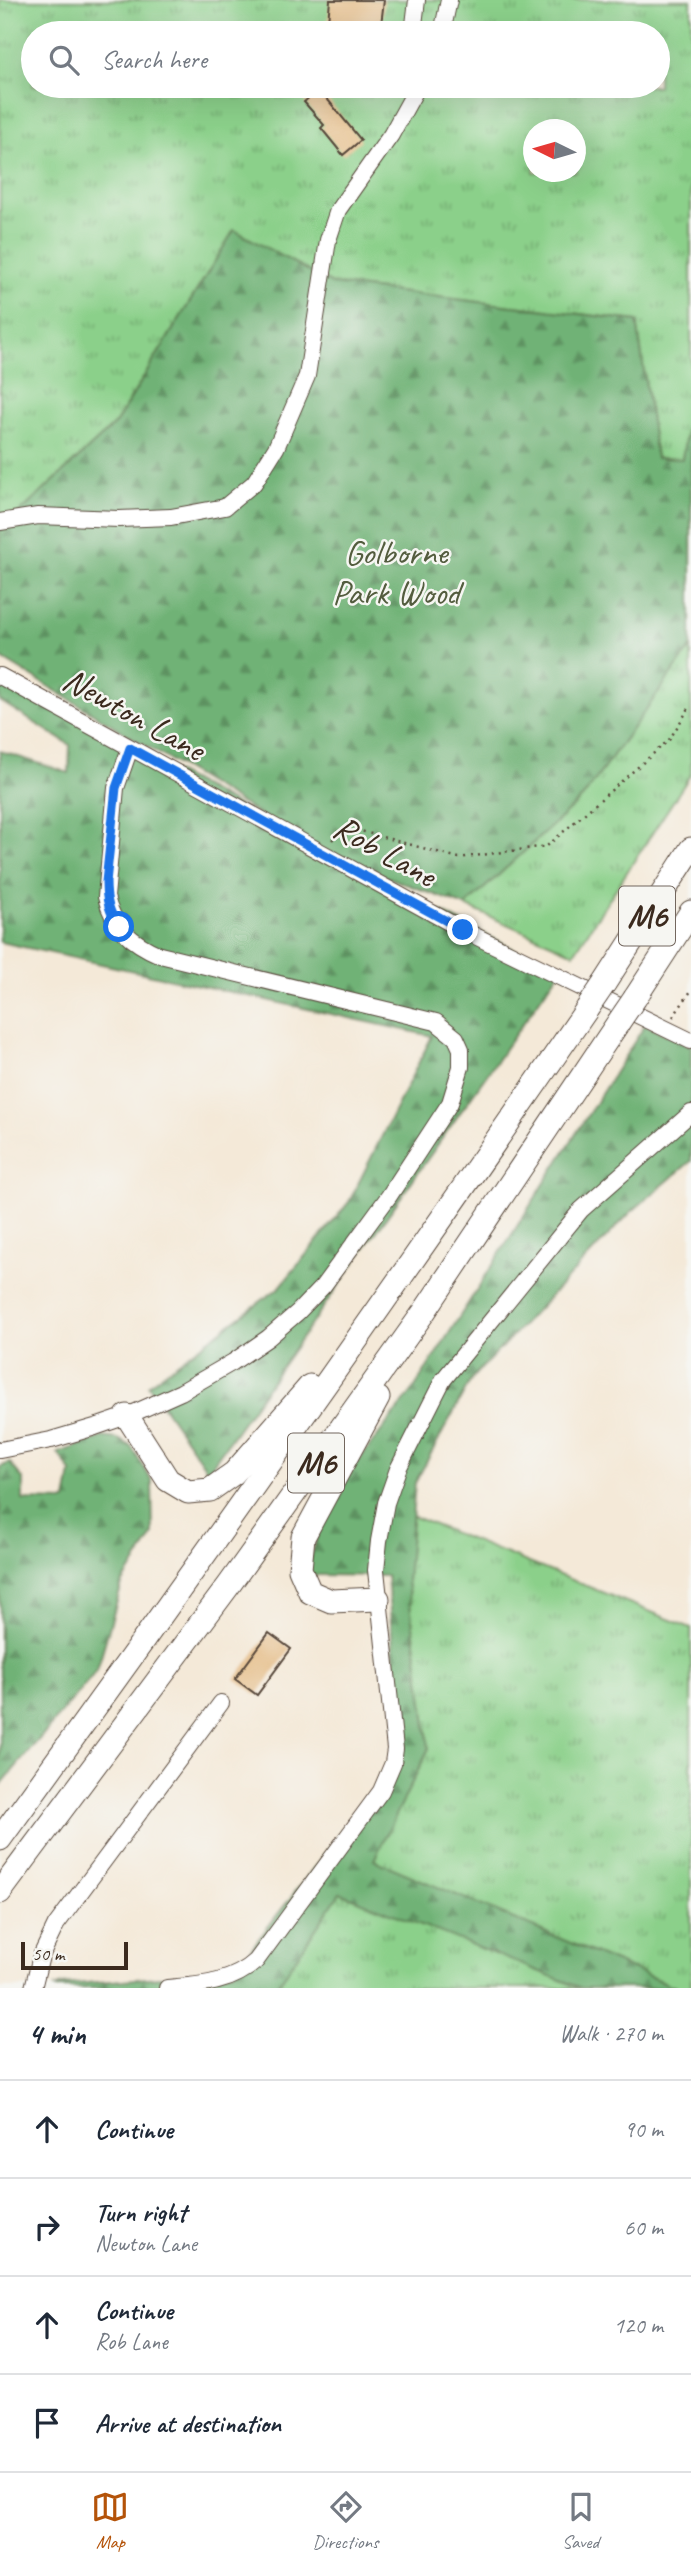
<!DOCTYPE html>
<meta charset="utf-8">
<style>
:root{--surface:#fff;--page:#f2f2f3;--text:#1f2937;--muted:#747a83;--line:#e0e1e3;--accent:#b45309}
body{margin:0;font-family:Caveat,sans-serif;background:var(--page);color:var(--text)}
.compass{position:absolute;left:523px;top:119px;width:63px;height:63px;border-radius:50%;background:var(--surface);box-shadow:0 7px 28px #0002;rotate:275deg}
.scale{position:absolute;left:21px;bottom:18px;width:107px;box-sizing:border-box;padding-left:7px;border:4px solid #3b2a1e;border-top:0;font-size:19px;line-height:24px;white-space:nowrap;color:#3b2a1e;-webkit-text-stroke:5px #f6f6f2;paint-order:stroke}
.stop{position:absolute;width:21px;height:21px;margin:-16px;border:5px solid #1a73e8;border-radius:50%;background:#fff}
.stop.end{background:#1a73e8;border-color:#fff;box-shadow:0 2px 7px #0008}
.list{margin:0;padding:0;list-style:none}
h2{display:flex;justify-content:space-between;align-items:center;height:91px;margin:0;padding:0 28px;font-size:30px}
h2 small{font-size:23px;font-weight:400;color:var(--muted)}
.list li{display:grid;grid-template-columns:46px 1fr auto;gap:21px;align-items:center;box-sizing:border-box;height:98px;padding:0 28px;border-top:2px solid var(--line)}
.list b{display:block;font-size:26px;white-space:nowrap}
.list p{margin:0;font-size:23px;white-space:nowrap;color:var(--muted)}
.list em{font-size:23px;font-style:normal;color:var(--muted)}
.icon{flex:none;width:38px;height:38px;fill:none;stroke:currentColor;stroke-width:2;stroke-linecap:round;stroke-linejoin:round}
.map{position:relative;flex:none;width:691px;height:1988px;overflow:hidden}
.search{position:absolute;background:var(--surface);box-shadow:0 7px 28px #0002;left:21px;right:21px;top:21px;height:77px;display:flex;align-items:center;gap:18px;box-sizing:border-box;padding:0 24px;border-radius:38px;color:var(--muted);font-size:26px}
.sheet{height:483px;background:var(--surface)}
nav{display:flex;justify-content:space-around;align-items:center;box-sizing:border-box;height:98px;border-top:2px solid var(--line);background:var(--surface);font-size:19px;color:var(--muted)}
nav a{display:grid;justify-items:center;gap:4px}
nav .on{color:var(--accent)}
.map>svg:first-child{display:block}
</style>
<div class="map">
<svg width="691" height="1988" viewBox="0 0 691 1988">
<defs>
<pattern id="grass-tufts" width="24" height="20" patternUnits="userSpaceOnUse" patternTransform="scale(1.75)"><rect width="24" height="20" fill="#8bd08a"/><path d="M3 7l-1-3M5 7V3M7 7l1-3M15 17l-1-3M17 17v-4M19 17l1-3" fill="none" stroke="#73a970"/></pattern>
<pattern id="forest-firs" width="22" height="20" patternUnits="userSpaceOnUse" patternTransform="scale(1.75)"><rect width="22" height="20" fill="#70b276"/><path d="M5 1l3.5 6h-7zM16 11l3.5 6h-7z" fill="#5d9160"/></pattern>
</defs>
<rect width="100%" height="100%" fill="#f6f6f2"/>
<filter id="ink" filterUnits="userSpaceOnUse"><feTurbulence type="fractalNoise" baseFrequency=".0143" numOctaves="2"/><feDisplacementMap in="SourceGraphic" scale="14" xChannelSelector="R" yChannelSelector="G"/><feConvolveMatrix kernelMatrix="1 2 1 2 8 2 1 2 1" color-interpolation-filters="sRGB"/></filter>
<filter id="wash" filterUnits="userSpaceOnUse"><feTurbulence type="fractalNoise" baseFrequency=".00686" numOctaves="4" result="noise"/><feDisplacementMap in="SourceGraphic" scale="28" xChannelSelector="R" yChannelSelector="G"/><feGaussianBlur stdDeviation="1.57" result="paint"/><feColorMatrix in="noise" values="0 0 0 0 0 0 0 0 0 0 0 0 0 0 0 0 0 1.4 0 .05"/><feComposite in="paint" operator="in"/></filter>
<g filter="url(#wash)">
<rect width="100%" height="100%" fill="#f4e9d8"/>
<g fill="url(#grass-tufts)" stroke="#637d54" stroke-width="2" fill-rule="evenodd">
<path d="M0,0H691V404L682,459L656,458L637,321L332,284L234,230L115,424L0,531ZM33,33H658V86H33ZM534,130H576V172H534Z"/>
<polygon points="691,647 691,774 574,953 465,906 583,797"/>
<polygon points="412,1516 691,1628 691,1988 677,1988 373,1861 429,1748 407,1581"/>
<polygon points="340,1892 581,1988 276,1988"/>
</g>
<g fill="url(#forest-firs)" stroke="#566e4a" stroke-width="2">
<polygon points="234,230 332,284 637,321 656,458 682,459 691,404 691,647 583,797 465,906 333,857 559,972 208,1471 148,1385 280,1287 349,1202 432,1036 0,942 0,751 69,773 70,745 0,701 0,678 295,836 0,657 0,531 115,424"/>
<polygon points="645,1025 691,1046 691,1161 630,1213 472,1378 415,1483 407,1581 429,1748 374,1860 677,1988 581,1988 340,1893 276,1988 54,1988 62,1985 234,1971 402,1754 387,1576 315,1575 307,1572 321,1523 352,1469 413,1390"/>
<polygon points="103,1437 118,1439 131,1446 152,1481 153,1535 122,1584 97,1670 0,1786 0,1467 10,1463 23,1479 23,1500 66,1501 71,1472 58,1453"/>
</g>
<g id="blocks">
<g fill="#e5bc86">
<polygon points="330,0 384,0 380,33 327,33"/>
<polygon points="319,89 361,140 343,155 321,128 324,125 304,102"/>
<polygon points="269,1633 291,1649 257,1695 235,1679"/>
</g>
</g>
</g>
<g filter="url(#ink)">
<use href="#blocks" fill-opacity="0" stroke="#57473a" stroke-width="2"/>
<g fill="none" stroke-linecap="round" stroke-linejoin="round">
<g stroke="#57473a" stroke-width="18">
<g id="minor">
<polyline points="413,33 417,0"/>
<polyline points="442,33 449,0"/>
<polyline points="0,522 38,516 119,519 171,517 225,507 254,483 276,448 307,376 328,240 338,210 391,135 418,86"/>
<polyline points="0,676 463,930 691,1041"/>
<path d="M0,1450L51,1440L95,1427L127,1416L181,1392L233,1362L268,1338L298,1312L323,1286L389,1196L450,1103L461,1067V1049L456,1038L436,1022L160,955C132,943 113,927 106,897L116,788L130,748"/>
<polyline points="33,1988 41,1956 56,1925 221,1703"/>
<path d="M167,1988C199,1985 231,1984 256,1961L381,1791L393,1763L395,1749L376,1570L379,1541L386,1503L398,1469L443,1380L581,1210L691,1113"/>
</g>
</g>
<g stroke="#57473a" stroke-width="25">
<g id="highway">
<polyline points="604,984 691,849"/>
<polyline points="635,998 691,912"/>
<polyline points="378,1398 303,1537 300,1569 310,1592 331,1601 378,1599"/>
<polyline points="127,1416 168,1480 188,1492 210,1490 234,1473 310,1386"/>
<path d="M0,1839C199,1565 395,1288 587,1009"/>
<polyline points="0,1892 229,1585 424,1312 618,1023"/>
</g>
</g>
<g stroke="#57473a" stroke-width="2.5" stroke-dasharray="2 5" stroke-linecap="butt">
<polyline points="332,840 340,831 357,830 459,858 547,846 669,740 691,705"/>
<polyline points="673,1017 691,991"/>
</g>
<use href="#minor" stroke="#fff" stroke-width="16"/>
<use href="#highway" stroke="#fff" stroke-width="23"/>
<g stroke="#57473a" stroke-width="25" stroke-linecap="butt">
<g id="highway-bridge">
<polyline points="587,1009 604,984"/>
<polyline points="618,1023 635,998"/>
</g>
</g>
<use href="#highway-bridge" stroke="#fff" stroke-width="23"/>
</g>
</g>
<g fill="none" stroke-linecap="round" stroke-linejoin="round" filter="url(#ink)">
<path stroke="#1a73e8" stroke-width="9" d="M119,927C109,912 106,900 106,882L116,788L130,748L463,930"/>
</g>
<g text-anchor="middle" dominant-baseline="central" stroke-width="5" stroke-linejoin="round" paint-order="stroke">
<g fill="#f6f6f2" stroke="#73675e" stroke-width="2">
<rect x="619" y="886.5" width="56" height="59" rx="5"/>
<rect x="288" y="1433.5" width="56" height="59" rx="5"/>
</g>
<g font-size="33" font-weight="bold" fill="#3b2a1e">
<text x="647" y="916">M6</text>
<text x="316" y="1463">M6</text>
</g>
<g font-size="35" fill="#535c3e" stroke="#f6f6f2">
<text x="396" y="552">Golborne<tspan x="396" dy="40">Park Wood</tspan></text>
</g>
<g font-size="35" fill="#3b2a1e" stroke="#f6f6f2">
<text transform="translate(134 714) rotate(29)">Newton Lane</text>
<text transform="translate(385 851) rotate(29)">Rob Lane</text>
</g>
</g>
</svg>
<svg class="compass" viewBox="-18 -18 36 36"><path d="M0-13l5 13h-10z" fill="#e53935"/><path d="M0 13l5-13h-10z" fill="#747a83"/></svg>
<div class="scale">50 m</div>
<div class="stop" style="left:119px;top:927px"></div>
<div class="stop end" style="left:463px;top:930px"></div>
<div class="search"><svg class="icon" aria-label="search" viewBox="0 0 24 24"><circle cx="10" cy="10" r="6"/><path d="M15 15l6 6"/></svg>Search here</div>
</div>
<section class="sheet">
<h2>4 min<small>Walk · 270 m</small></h2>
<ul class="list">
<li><svg class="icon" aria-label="ahead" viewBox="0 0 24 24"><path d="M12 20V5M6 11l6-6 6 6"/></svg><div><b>Continue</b></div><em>90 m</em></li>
<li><svg class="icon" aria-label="right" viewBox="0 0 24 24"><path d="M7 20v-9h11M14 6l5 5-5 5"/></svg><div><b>Turn right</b><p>Newton Lane</p></div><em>60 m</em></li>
<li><svg class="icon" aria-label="ahead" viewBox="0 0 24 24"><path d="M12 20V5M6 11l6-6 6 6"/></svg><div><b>Continue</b><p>Rob Lane</p></div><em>120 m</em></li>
<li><svg class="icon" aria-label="arrive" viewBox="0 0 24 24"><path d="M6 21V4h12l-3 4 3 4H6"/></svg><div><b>Arrive at destination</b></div></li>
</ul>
</section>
<nav>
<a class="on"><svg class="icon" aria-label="map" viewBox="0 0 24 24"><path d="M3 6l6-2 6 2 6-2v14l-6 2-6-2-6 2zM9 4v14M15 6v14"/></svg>Map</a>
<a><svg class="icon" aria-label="directions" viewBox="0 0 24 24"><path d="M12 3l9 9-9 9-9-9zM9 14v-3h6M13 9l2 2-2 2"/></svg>Directions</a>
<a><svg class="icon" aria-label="saved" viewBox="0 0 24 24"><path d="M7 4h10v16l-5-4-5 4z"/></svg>Saved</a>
</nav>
